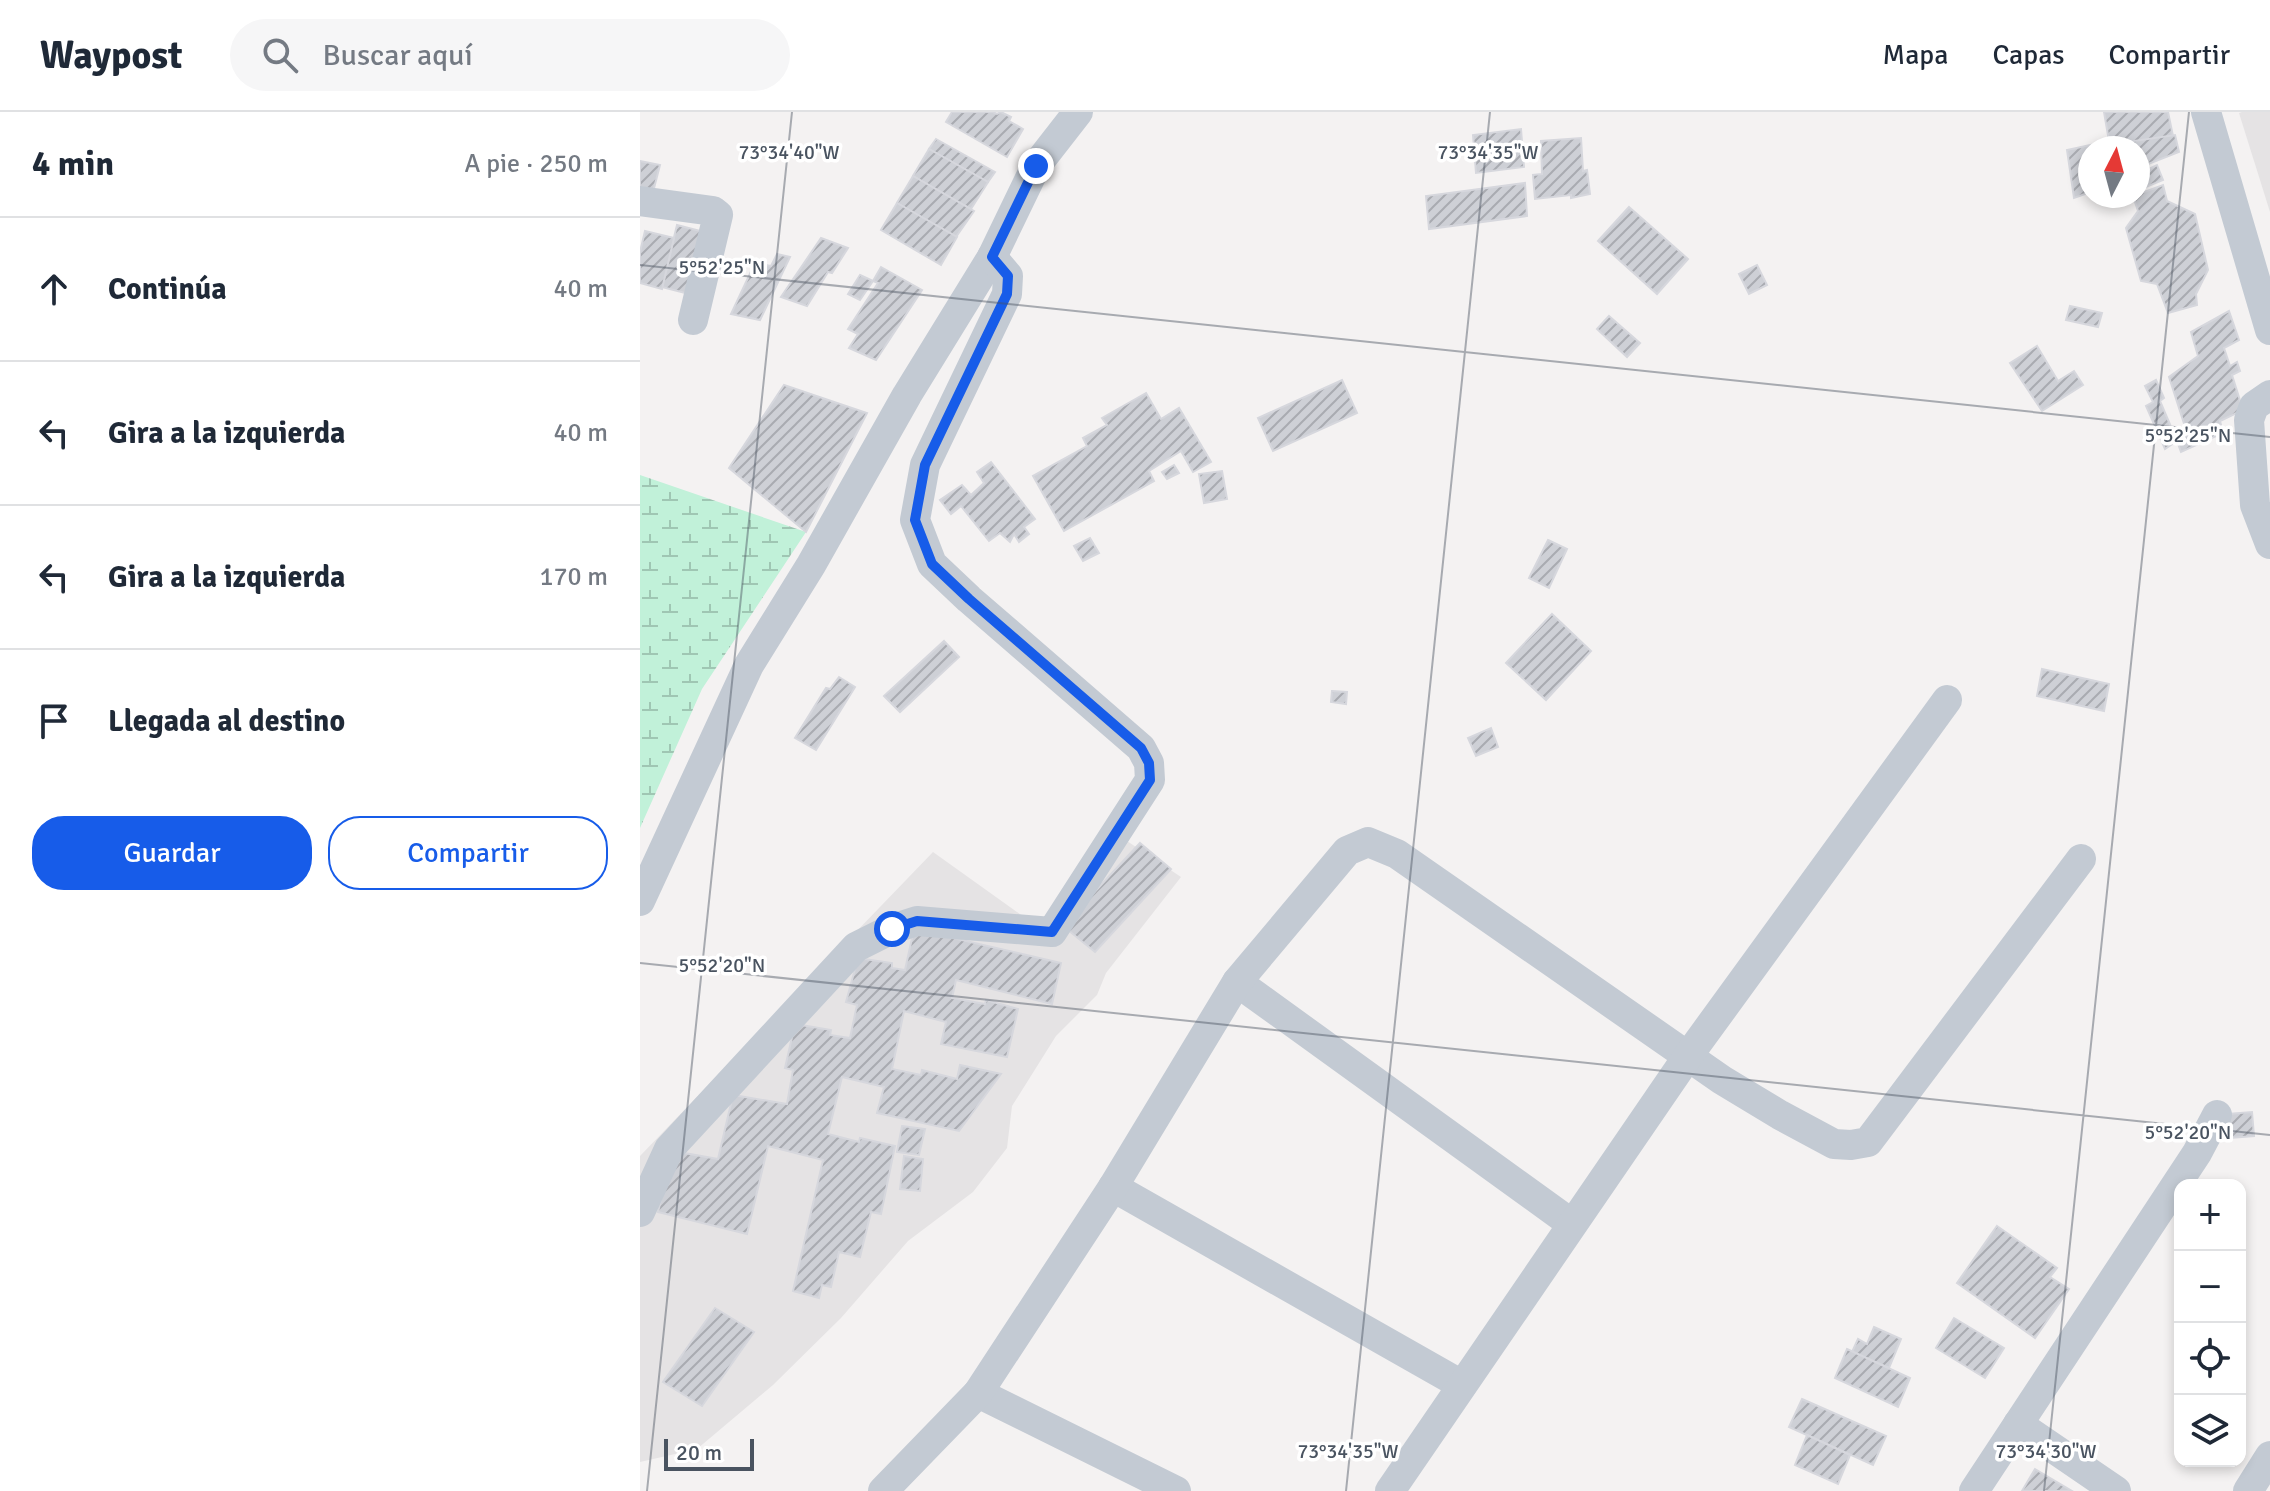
<!DOCTYPE html>
<html lang="es">
<meta charset="utf-8">
<style>
:root{--surface:#fff;--page:#f6f6f7;--text:#1f2937;--muted:#747a83;--line:#e0e1e3;--accent:#175ce9}
body{margin:0;font-family:Signika,sans-serif;background:var(--page);color:var(--text)}
.controls{position:absolute;right:24px;bottom:24px;display:grid;overflow:hidden;border-radius:16px;box-shadow:0 4px 12px #0003}
.controls button{width:72px;height:72px;display:grid;place-items:center;padding:0;border:0;border-bottom:2px solid var(--line);background:var(--surface);color:var(--text);font:40px sans-serif}
.compass{position:absolute;left:1438px;top:24px;width:72px;height:72px;border-radius:50%;background:var(--surface);box-shadow:0 4px 12px #0003;rotate:6deg}
.scale{position:absolute;left:24px;bottom:20px;width:90px;box-sizing:border-box;padding-left:8px;border:4px solid #495360;border-top:0;font-size:22px;line-height:28px;white-space:nowrap;color:#495360;-webkit-text-stroke:6px #fff;paint-order:stroke}
.stop{position:absolute;width:24px;height:24px;margin:-18px;border:6px solid #175ce9;border-radius:50%;background:#fff}
.stop.end{background:#175ce9;border-color:#fff;box-shadow:0 2px 8px #0008}
.list{margin:0;padding:0;list-style:none}
h2{display:flex;justify-content:space-between;align-items:center;height:104px;margin:0;padding:0 32px;font-size:34px}
h2 small{font-size:26px;font-weight:400;color:var(--muted)}
.list li{display:grid;grid-template-columns:52px 1fr auto;gap:24px;align-items:center;box-sizing:border-box;height:144px;padding:0 32px;border-top:2px solid var(--line)}
.list b{display:block;font-size:30px;white-space:nowrap}
.list em{font-size:26px;font-style:normal;color:var(--muted)}
.actions{display:flex;gap:16px;padding:24px 32px}
.actions a{flex:1;padding:18px 0;border:2px solid var(--accent);border-radius:32px;text-align:center;font-size:28px;color:var(--accent)}
.actions .main{background:var(--accent);color:#fff}
.icon{flex:none;width:44px;height:44px;fill:none;stroke:currentColor;stroke-width:2;stroke-linecap:round;stroke-linejoin:round}
.map{position:relative;flex:none;width:1630px;height:1379px;overflow:hidden}
header{display:flex;align-items:center;gap:48px;box-sizing:border-box;height:112px;padding:0 40px;background:var(--surface);border-bottom:2px solid var(--line)}
header strong{font-size:38px}
nav{display:flex;gap:44px;margin-inline-start:auto;font-size:28px}
.search{width:560px;height:72px;background:var(--page);display:flex;align-items:center;gap:20px;box-sizing:border-box;padding:0 28px;border-radius:44px;color:var(--muted);font-size:30px}
main{display:flex}
aside{flex:1;background:var(--surface)}
.map>svg:first-child{display:block}
</style>
<header>
<strong>Waypost</strong>
<div class="search"><svg class="icon" aria-label="search" viewBox="0 0 24 24"><circle cx="10" cy="10" r="6"/><path d="M15 15l6 6"/></svg>Buscar aquí</div>
<nav><a>Mapa</a><a>Capas</a><a>Compartir</a></nav>
</header>
<main>
<aside>
<h2>4 min<small>A pie · 250 m</small></h2>
<ul class="list">
<li><svg class="icon" aria-label="ahead" viewBox="0 0 24 24"><path d="M12 20V5M6 11l6-6 6 6"/></svg><div><b>Continúa</b></div><em>40 m</em></li>
<li><svg class="icon" aria-label="left" viewBox="0 0 24 24"><path d="M17 20v-9H6M10 6l-5 5 5 5"/></svg><div><b>Gira a la izquierda</b></div><em>40 m</em></li>
<li><svg class="icon" aria-label="left" viewBox="0 0 24 24"><path d="M17 20v-9H6M10 6l-5 5 5 5"/></svg><div><b>Gira a la izquierda</b></div><em>170 m</em></li>
<li><svg class="icon" aria-label="arrive" viewBox="0 0 24 24"><path d="M6 21V4h12l-3 4 3 4H6"/></svg><div><b>Llegada al destino</b></div></li>
</ul>
<div class="actions"><a class="main">Guardar</a><a>Compartir</a></div>
</aside>
<div class="map">
<svg width="1630" height="1379" viewBox="0 0 1630 1379">
<defs>
<pattern id="wetland-marsh" width="20" height="14" patternUnits="userSpaceOnUse" patternTransform="scale(2)"><rect width="20" height="14" fill="#c1f1d9"/><path d="M1 5h8M5 5V1M11 12h8M15 12V8" fill="none" stroke="#9fc6b3"/></pattern>
<pattern id="building-hatch" width="6" height="6" patternUnits="userSpaceOnUse" patternTransform="scale(2)"><rect width="6" height="6" fill="#ced0d6"/><path d="M-1 1l2-2M0 6l6-6M5 7l2-2" fill="none" stroke="#a9abb1"/></pattern>
</defs>
<rect width="100%" height="100%" fill="#f4f2f2"/>
<g fill="#e5e3e4">
<polygon points="1602,0 1630,0 1630,100 1599,1"/>
<polygon points="481,725 541,765 466,861 457,883 416,924 372,994 367,1036 333,1080 268,1129 201,1206 133,1273 57,1337 0,1350 0,1044 293,740 398,815"/>
</g>
<polygon fill="url(#wetland-marsh)" points="0,363 166,420 62,577 0,716"/>
<g fill="url(#building-hatch)" stroke="#d6d7dd" stroke-width="2">
<polygon points="312,0 353,0 357,2 361,0 371,5 369,9 383,17 367,45 306,10"/>
<polygon points="1464,0 1528,0 1533,24 1470,35"/>
<polygon points="881,17 884,55 836,61 833,23"/>
<polygon points="1535,23 1539,40 1498,56 1498,36 1489,36 1487,30"/>
<polygon points="941,26 943,59 947,58 950,82 931,86 931,83 895,87 893,63 902,62 901,29"/>
<polygon points="296,27 355,60 348,70 289,37"/>
<polygon points="1469,29 1470,35 1487,30 1489,36 1450,36 1448,81 1434,86 1427,38"/>
<polygon points="289,37 348,70 331,97 273,64"/>
<polygon points="0,49 20,53 13,80 0,78"/>
<polygon points="1517,53 1523,68 1506,75 1500,61"/>
<polygon points="273,64 334,99 316,125 257,91"/>
<polygon points="885,71 887,104 789,117 786,84"/>
<polygon points="1523,73 1527,89 1555,102 1568,158 1556,182 1557,193 1528,201 1517,172 1501,169 1486,116 1498,99 1493,84"/>
<polygon points="257,91 317,125 301,153 241,118"/>
<polygon points="989,95 1048,147 1017,182 958,129"/>
<polygon points="37,113 68,121 53,183 22,175"/>
<polygon points="5,119 34,126 22,177 0,171 0,140"/>
<polygon points="181,126 208,136 192,161 188,160 167,194 141,185"/>
<polygon points="137,142 150,145 120,208 91,202 115,151 131,154"/>
<polygon points="1117,153 1127,173 1109,182 1099,162"/>
<polygon points="241,155 282,178 236,248 209,236 218,222 208,217 238,171 233,169"/>
<polygon points="220,163 233,169 220,188 208,182"/>
<polygon points="1430,194 1462,201 1458,215 1426,208"/>
<polygon points="1589,199 1599,228 1584,236 1590,254 1597,250 1600,259 1592,263 1603,298 1580,309 1583,321 1541,340 1537,329 1548,324 1529,265 1558,244 1551,220"/>
<polygon points="969,204 1000,231 987,245 957,217"/>
<polygon points="1397,234 1418,269 1434,259 1443,273 1402,299 1370,251"/>
<polygon points="702,268 717,301 633,339 618,306"/>
<polygon points="1516,268 1524,286 1520,289 1537,329 1525,337 1506,294 1513,290 1505,274"/>
<polygon points="144,273 227,301 166,420 89,356"/>
<polygon points="506,281 521,307 539,296 571,350 553,360 541,339 509,359 514,369 424,419 393,364 447,334 443,326 467,313 462,306"/>
<polygon points="351,350 395,407 384,415 389,422 379,430 374,422 370,430 360,421 349,429 321,394 311,402 300,388 322,373 331,383 344,371 337,360"/>
<polygon points="534,353 539,361 527,367 522,360"/>
<polygon points="582,359 587,387 564,391 559,362"/>
<polygon points="450,426 459,441 443,449 434,434"/>
<polygon points="908,428 927,437 909,476 889,466"/>
<polygon points="912,502 951,539 906,588 866,551"/>
<polygon points="304,529 319,545 260,600 244,584"/>
<polygon points="1402,557 1469,572 1464,599 1397,584"/>
<polygon points="199,565 215,575 176,638 155,626 186,576 190,577"/>
<polygon points="692,579 707,580 706,592 691,590"/>
<polygon points="851,616 858,635 836,644 828,626"/>
<polygon points="500,731 531,757 455,840 423,814"/>
<polygon points="274,817 421,851 412,892 316,868 312,886 345,892 346,888 378,897 367,945 301,932 306,910 264,899 252,957 281,963 282,958 317,967 320,953 361,962 319,1019 237,1001 244,975 202,965 188,1022 219,1030 220,1026 255,1034 241,1102 231,1100 220,1145 199,1140 191,1175 182,1173 179,1186 153,1179 183,1048 128,1034 107,1122 18,1100 33,1039 78,1047 93,983 147,992 153,958 145,956 155,912 191,918 190,923 210,926 217,893 206,890 218,846 252,851 252,856 265,858"/>
<polygon points="1612,1000 1614,1024 1590,1026 1588,1002"/>
<polygon points="262,1014 285,1017 279,1043 257,1040"/>
<polygon points="264,1044 283,1047 280,1079 260,1077"/>
<polygon points="1357,1114 1417,1156 1410,1165 1429,1177 1395,1226 1317,1171"/>
<polygon points="75,1196 114,1220 62,1294 23,1270"/>
<polygon points="1314,1206 1364,1236 1345,1266 1296,1236"/>
<polygon points="1234,1215 1261,1227 1249,1256 1212,1240 1218,1227 1227,1232"/>
<polygon points="1207,1237 1270,1266 1258,1295 1195,1266"/>
<polygon points="1162,1287 1246,1324 1233,1353 1149,1315"/>
<polygon points="1167,1323 1210,1343 1198,1372 1155,1353"/>
<polygon points="1395,1357 1432,1379 1382,1379"/>
</g>
<g fill="none" stroke-linecap="round" stroke-linejoin="round">
<g stroke="#c3cad3" stroke-width="30">
<polyline points="1566,0 1630,218"/>
<polyline points="0,89 73,99 78,103 53,208"/>
<polyline points="1630,283 1614,294 1609,308 1615,393 1630,432"/>
<polyline points="0,789 109,553 171,453 267,283 352,145 396,54 438,0"/>
<polyline points="597,870 932,1112"/>
<polyline points="473,1075 822,1273"/>
<polyline points="0,1100 29,1037 216,835 252,817 277,809 412,820 510,668 509,651 501,636 329,487 292,452 275,408 285,353 367,182 368,164 352,145"/>
<polyline points="338,1281 536,1379"/>
<polyline points="1378,1312 1476,1379"/>
<polyline points="243,1379 338,1281 473,1075 597,870 707,739 728,730 757,742 1082,968 1140,1003 1194,1032 1211,1033 1228,1030 1441,747"/>
<polyline points="750,1379 1048,944 1307,588"/>
<polyline points="1334,1379 1557,1041 1577,1003"/>
<polyline points="1608,1379 1630,1344"/>
</g>
</g>
<g fill="none" stroke-linecap="round" stroke-linejoin="round">
<polyline stroke="#175ce9" stroke-width="10" points="252,817 277,809 412,820 510,668 509,651 501,636 329,487 292,452 275,408 285,353 367,182 368,164 352,145 396,54"/>
</g>
<path fill="none" stroke="#495360" stroke-width="2" stroke-opacity="0.45" d="M0,153L1630,325M0,851L1630,1023M7,1379L152,0M706,1379L850,0M1404,1379L1549,0"/>
<g font-size="20" text-anchor="middle" fill="#495360" stroke="#fff" stroke-width="7" stroke-linejoin="round" paint-order="stroke">
<text x="149" y="47">73°34'40"W</text>
<text x="848" y="47">73°34'35"W</text>
<text x="82" y="162">5°52'25"N</text>
<text x="1548" y="330">5°52'25"N</text>
<text x="82" y="860">5°52'20"N</text>
<text x="1548" y="1027">5°52'20"N</text>
<text x="708" y="1346">73°34'35"W</text>
<text x="1406" y="1346">73°34'30"W</text>
</g>
</svg>
<div class="controls">
<button>+</button>
<button>−</button>
<button><svg class="icon" aria-label="locate" viewBox="0 0 24 24"><circle cx="12" cy="12" r="6"/><path d="M12 2v4M12 18v4M2 12h4M18 12h4"/></svg></button>
<button><svg class="icon" aria-label="layers" viewBox="0 0 24 24"><path d="M12 4l9 5-9 5-9-5zM3 14l9 5 9-5"/></svg></button>
</div>
<svg class="compass" viewBox="-18 -18 36 36"><path d="M0-13l5 13h-10z" fill="#e53935"/><path d="M0 13l5-13h-10z" fill="#747a83"/></svg>
<div class="scale">20 m</div>
<div class="stop" style="left:252px;top:817px"></div>
<div class="stop end" style="left:396px;top:54px"></div>
</div>
</main>
